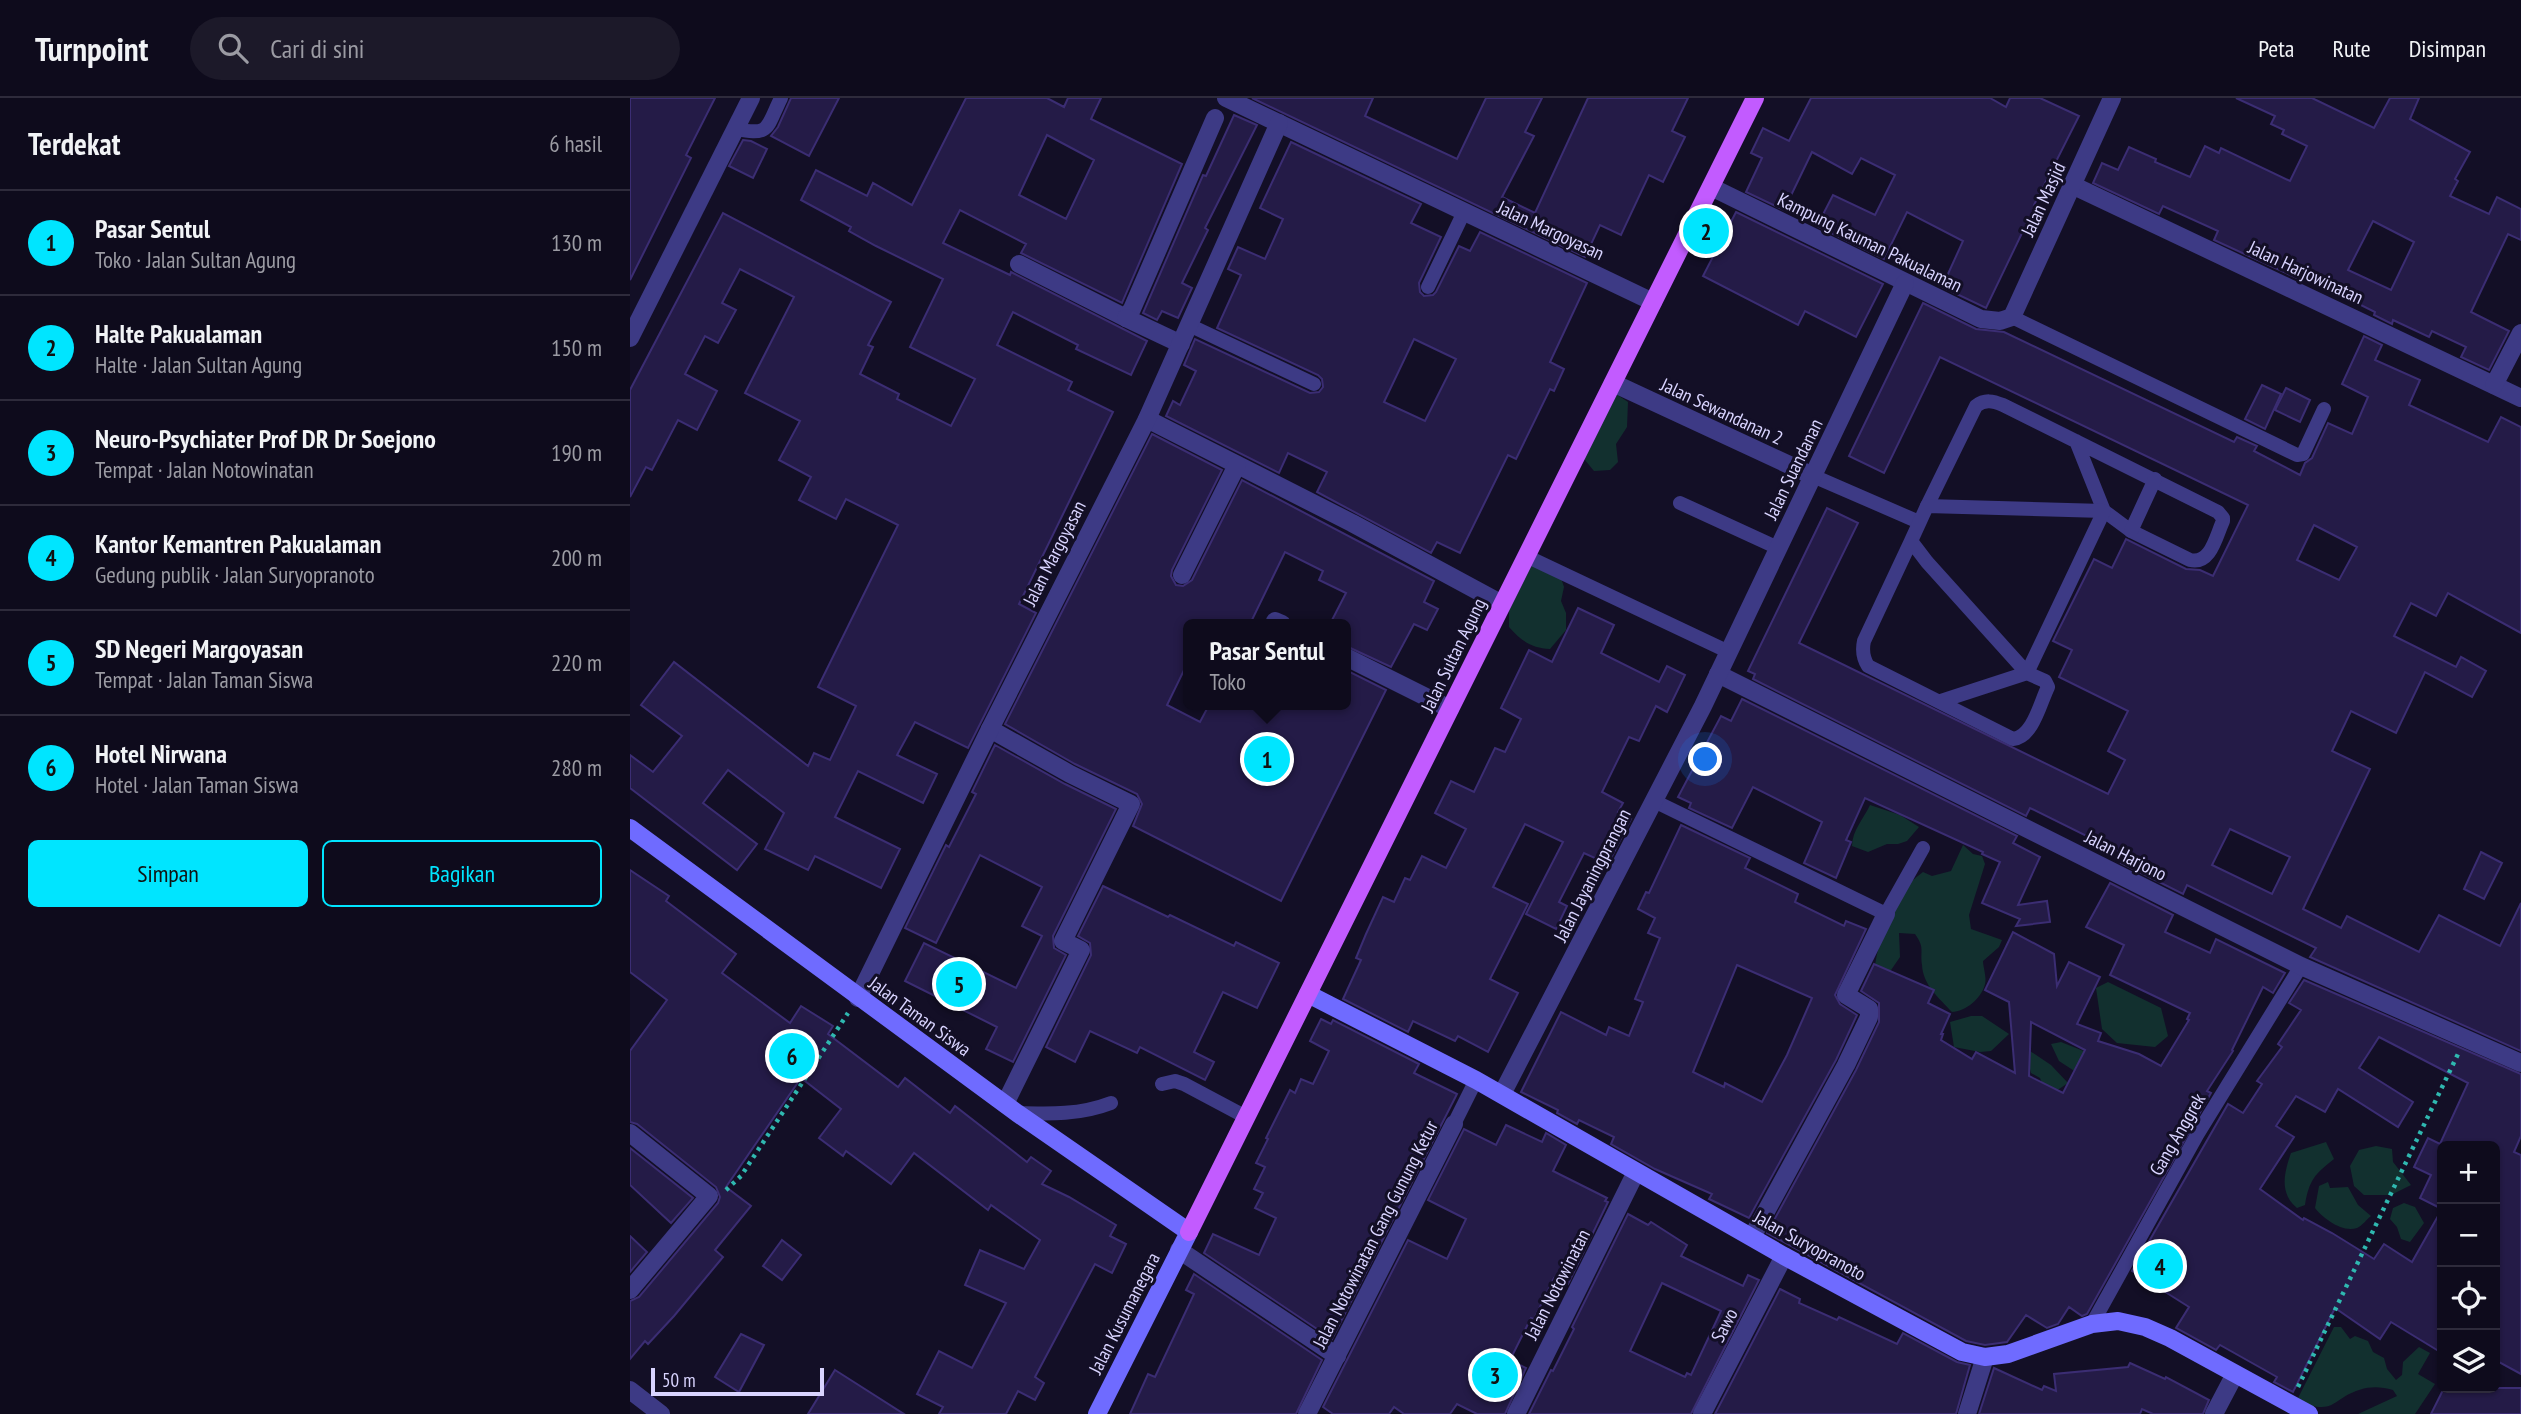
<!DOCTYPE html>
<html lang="id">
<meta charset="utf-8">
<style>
:root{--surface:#0e0b1c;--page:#1c1929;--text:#f1f3f6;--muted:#9b9ba3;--line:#2e2b3b;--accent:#00e5ff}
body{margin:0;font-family:"PT Sans Narrow",sans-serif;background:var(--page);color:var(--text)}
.controls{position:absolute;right:21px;bottom:21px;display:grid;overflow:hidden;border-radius:10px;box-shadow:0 2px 5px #0004}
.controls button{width:63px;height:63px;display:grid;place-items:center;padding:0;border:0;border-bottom:2px solid var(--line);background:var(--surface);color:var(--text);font:35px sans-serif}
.scale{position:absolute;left:21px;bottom:18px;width:173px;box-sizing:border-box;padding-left:7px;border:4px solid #d9d4ff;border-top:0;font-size:19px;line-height:24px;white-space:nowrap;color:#d9d4ff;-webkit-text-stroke:5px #130f26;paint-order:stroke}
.you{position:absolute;left:1076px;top:662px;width:24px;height:24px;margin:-18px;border:5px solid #fff;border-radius:50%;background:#1a73e8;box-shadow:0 0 0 10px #1a73e833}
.badge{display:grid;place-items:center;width:46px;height:46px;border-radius:50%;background:var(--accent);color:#111;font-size:23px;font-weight:700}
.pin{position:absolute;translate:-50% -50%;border:4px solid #fff;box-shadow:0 2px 7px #0006}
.popup{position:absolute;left:553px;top:521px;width:168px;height:91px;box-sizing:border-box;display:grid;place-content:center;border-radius:10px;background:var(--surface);filter:drop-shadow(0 2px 5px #0005);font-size:23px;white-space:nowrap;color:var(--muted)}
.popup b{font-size:26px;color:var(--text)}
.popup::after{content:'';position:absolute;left:50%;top:100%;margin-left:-14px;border:14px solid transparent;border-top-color:var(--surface)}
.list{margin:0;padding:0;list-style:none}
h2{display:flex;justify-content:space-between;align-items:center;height:91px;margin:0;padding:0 28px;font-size:30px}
h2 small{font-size:23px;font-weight:400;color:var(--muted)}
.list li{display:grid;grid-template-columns:46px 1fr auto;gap:21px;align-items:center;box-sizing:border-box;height:105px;padding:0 28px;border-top:2px solid var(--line)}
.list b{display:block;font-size:26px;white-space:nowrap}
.list p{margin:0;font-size:23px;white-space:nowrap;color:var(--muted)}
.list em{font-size:23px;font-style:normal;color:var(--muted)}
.actions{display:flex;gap:14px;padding:21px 28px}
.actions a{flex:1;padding:16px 0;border:2px solid var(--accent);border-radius:10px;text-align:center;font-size:24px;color:var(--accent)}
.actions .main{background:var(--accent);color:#111}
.icon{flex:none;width:38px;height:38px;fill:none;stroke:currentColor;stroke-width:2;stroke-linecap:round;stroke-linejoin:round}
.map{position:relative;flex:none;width:1891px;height:1316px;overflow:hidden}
header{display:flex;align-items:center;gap:42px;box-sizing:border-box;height:98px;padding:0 35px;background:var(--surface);border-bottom:2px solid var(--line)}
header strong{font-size:33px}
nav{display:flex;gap:38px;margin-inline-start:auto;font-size:24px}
.search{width:490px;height:63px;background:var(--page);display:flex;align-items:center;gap:18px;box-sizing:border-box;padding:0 24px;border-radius:38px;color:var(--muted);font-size:26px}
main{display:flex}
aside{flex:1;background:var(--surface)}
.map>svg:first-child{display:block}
</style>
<header>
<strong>Turnpoint</strong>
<div class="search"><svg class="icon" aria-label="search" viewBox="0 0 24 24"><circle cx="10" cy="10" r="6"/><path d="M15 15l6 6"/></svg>Cari di sini</div>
<nav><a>Peta</a><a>Rute</a><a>Disimpan</a></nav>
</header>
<main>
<aside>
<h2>Terdekat<small>6 hasil</small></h2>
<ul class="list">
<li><span class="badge">1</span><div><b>Pasar Sentul</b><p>Toko · Jalan Sultan Agung</p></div><em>130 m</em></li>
<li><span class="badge">2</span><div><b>Halte Pakualaman</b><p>Halte · Jalan Sultan Agung</p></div><em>150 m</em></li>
<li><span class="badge">3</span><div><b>Neuro-Psychiater Prof DR Dr Soejono</b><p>Tempat · Jalan Notowinatan</p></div><em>190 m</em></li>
<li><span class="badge">4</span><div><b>Kantor Kemantren Pakualaman</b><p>Gedung publik · Jalan Suryopranoto</p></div><em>200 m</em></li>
<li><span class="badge">5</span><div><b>SD Negeri Margoyasan</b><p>Tempat · Jalan Taman Siswa</p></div><em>220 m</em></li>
<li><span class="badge">6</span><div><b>Hotel Nirwana</b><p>Hotel · Jalan Taman Siswa</p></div><em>280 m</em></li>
</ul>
<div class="actions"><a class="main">Simpan</a><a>Bagikan</a></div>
</aside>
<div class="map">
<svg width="1891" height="1316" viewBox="0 0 1891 1316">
<rect width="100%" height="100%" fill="#130f26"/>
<g fill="#12302f">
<polygon points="983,294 998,304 997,329 986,346 988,364 980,372 964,373 955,362 953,350"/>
<path d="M903,464L931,480L934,489L931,503L936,515V532L920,551C902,550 891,543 879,529V510Z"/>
<path d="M1240,707L1270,717L1289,729L1277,743L1268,746H1257L1238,754L1222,748C1222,733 1234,720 1240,707Z"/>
<path d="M1333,747L1343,756L1352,758L1355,766L1339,817L1341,831L1372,842L1369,849L1353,863C1353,869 1357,880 1355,886C1352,900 1335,914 1322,914C1309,900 1293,887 1292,867C1290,852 1295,850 1285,836L1269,835L1270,859L1259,875H1245C1243,855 1264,805 1277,788C1281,783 1288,778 1293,774L1302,778L1321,773Z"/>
<polygon points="1478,884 1531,910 1538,938 1525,949 1487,945 1472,931 1466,890"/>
<polygon points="1341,918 1352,918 1379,936 1361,953 1350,954 1324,949 1320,924"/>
<polygon points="1431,944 1456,954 1449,976 1429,963 1421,946"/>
<polygon points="1400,953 1421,967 1438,985 1426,993 1415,993 1410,980 1401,975 1397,960"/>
<path d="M1696,1044L1704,1061C1685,1076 1679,1082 1675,1107L1667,1110C1649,1095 1654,1075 1661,1055Z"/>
<polygon points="1746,1048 1762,1051 1763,1064 1781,1087 1761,1097 1734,1097 1724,1088 1720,1068 1729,1052"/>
<path d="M1698,1084L1700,1090L1718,1089L1728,1107L1741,1118C1737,1121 1732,1128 1727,1130C1712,1135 1693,1120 1685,1110L1689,1088Z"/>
<polygon points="1774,1105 1785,1109 1794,1125 1780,1144 1771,1141 1767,1129 1760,1121 1763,1110"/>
<path d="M1704,1229H1711L1720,1241L1725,1238L1738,1243L1743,1254L1754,1260L1757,1271L1766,1282L1772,1277L1773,1264L1789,1249L1800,1255L1788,1276L1805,1286L1785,1316H1728L1767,1298L1763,1292C1745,1287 1731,1289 1714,1299C1706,1304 1700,1310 1689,1309C1682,1309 1674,1303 1668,1300Z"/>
</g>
<g fill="#241b47" stroke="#3b2d73" stroke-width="2" fill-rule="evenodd">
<polygon points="0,0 85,0 56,57 61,60 0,182"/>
<polygon points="161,0 209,0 179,58 141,38 148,29"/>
<path d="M336,0H417L434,9L438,0H471L461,21L552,66L492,205L391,155L396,146L330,112L313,145L380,177L381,174L517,243L501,277L446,251L448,247L383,214L367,247L442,284L438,292L483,314L389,506L406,515L338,650L285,624L267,657L307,676L293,705L228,673L205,719L270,751L251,790L185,758L178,772L135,751L154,715L98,672L73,705L127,746L107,772L0,690V657L23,674L52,638L11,607L44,564L178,668L184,655L200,662L226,608L188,589L268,427L216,401L206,421L169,402L181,379L149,362L170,323L115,295L164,199L110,171L92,205L106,212L88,245L75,238L55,276L87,293L67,332L48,322L22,372L16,369L0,399V292L93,115L261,204L238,247L243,249L230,276L269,296L267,301L321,328L345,281L280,249L313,181L246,148L219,133L221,129L171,102L186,72L237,98L243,85L282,107ZM417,37L464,62L436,121L389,97Z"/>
<polygon points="622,0 743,0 735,18 827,61 856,0 912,0 895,34 904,38 872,99 905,115 958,0 1058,0 1042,33 1055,39 1033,84 1019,77 991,137 970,127 955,159"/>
<polygon points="1181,0 1360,0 1376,9 1380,0 1410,0 1449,18 1404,107 1405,108 1356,210 1312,189 1333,143 1277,114 1254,161 1187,128 1203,97 1245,117 1265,77 1231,60 1222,76 1182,54 1154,112 1116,94 1132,60 1121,55 1133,30 1159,43"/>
<path d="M1606,0H1682L1744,30L1760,0H1789L1780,21L1840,54L1825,81L1828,83L1820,98L1859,116L1867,99L1891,111V142L1878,136L1841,214L1879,233L1859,272L1831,259L1836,249L1802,233L1799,239L1763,222L1762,226L1744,217L1745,214L1671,177L1669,181L1584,142L1588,133L1533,108L1529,116L1463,85L1472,65L1488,72L1499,49L1526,61L1525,64L1560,79L1575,48L1589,55L1591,50L1660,83L1677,48L1652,36L1654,32L1641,26L1645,18ZM1743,123L1784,144L1761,192L1718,172Z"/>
<polygon points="604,17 627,27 575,130 578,132 552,185 562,190 548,220 532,213 527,222 513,215 573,77 576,78"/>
<polygon points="113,42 121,43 137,51 123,80 99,68"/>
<path d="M661,44L791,106L781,125L811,139L789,185L790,194L794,198L803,197L806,194L829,148L840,153L850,134L957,185L920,264L934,271L924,293L920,291L886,361L878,357L830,455L807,444L801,455L687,394L697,374L658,355L649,375L536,318L543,303L550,307L566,273L554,267L565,241L680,295L689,294L693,289L692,281L688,277L587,230L611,177L598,171L608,149L635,161L653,121L630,110ZM784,241L826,261L795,323L754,304Z"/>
<polygon points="1106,114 1253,186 1226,239 1175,213 1168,227 1073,178"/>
<path d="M1293,205L1346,231L1374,234L1604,344L1607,339L1627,348L1624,353L1670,377L1675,365L1682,360L1698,325L1722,336L1729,320L1738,299L1712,286L1734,238L1752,247L1745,262L1790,282L1779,307L1858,344L1871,319L1891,329V535L1818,495L1806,518L1781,505L1764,538L1826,569L1831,559L1856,573L1842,599L1795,574L1766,635L1721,613L1702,653L1740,671L1673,811L1711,830L1717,818L1789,854L1809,817L1870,848L1891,805V953L1680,859L1686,850L1557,787L1553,796L1491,765L1495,757L1400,710L1396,718L1123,581L1125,576L1118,573L1197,410L1228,425L1169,545L1478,696L1495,662L1478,653L1498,613L1429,579L1442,552L1423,543L1464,461L1482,470L1496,441L1556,471L1570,472L1583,478L1618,407L1310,259L1254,375L1219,358ZM1684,427L1727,449L1709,482L1667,462ZM1600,731L1660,759L1642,796L1582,767Z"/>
<polygon points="1632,287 1651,296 1635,331 1615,321"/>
<polygon points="1656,290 1680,302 1670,324 1645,312"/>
<polygon points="522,336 592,372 542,472 541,478 546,487 553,488 562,482 612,382 804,483 794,504 808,511 797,532 784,526 761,569 716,548 716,526 700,526 716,495 689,482 693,473 655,454 620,526 558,526 558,564 537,607 570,624 579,607 716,607 716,572 756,592 651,803 503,728 512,706 507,696 445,666 375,626"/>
<polygon points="948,510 984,527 971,555 1029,584 1037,568 1055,577 1037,614 1026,608 1009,643 999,639 972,694 993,705 988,714 1001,721 978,766 954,755 929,804 937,808 926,831 896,816 933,744 895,726 863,789 898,806 860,881 888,895 858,954 828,938 825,943 783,923 778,934 713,901 731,862 726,860 736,836 753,799 764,804 775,780 780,782 792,758 816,770 836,731 805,715 821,683 844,694 865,650 875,654 891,621 871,610 899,552 922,564"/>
<polygon points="1112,601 1387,738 1383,745 1410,759 1388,807 1417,803 1420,824 1386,828 1390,821 1352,805 1370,764 1352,756 1353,754 1235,700 1216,742 1221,744 1206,780 1174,765 1192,724 1123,689 1102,730 1059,710 1061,705 1048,699 1091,618 1101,623"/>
<polygon points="365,647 435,686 486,711 423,838 424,850 436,857 383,964 356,951 367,929 275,883 294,845 386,890 412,838 392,828 412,789 350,757 306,845 275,830 316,747 319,749 346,696 342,694"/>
<path d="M1051,727L1120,760L1115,770L1168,796L1165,804L1214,828L1216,823L1236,831L1205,897L1210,906L1227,917L1206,962L1119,1120L1079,1101L1082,1096L1025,1071L981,1046L984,1039L949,1022L947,1026L927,1015L928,1012L891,994L931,914L976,937L979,929L999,938L1013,904L1005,901L1030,840L1018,835L1025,820L1008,811L1016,794L1019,795ZM1107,867L1182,900L1157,957L1132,1004L1095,985L1094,989L1063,974Z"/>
<polygon points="1851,754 1872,765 1854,801 1834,791"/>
<polygon points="0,772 39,798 36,803 106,856 92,875 160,925 171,908 203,928 198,936 268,989 275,980 320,1015 325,1008 397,1064 401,1059 421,1073 412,1086 439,1099 486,1127 480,1138 496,1146 482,1175 465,1166 405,1279 414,1285 405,1302 388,1293 376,1316 309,1316 313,1309 287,1296 309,1253 342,1270 376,1205 335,1187 350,1152 394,1171 410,1142 361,1107 358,1112 284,1055 261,1086 216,1053 213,1058 189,1040 211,1011 171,980 96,1089 121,1108 85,1152 93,1159 44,1218 18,1246 15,1243 0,1261 0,1203 9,1199 88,1105 90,1099 86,1089 7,1026 0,1024 0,953 37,902 0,874"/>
<path d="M1480,785L1543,817L1535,834L1580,855L1586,841L1655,875L1643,895L1633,889L1602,952L1603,953L1577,993L1581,995L1457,1216L1452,1218L1439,1209L1428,1226L1417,1230L1396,1217L1377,1244L1355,1247L1336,1243L1137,1135L1226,972L1249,924V905L1231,893L1244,866L1304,892L1298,905L1320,916L1311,936H1313L1311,942L1342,961L1346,954L1385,975L1379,904L1355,892L1383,834L1424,856L1427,888L1439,864L1470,879L1447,926L1471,935L1468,943L1509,956L1531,968L1559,922L1557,921L1560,915L1480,877L1494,847L1456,829ZM1401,924L1455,952L1433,995L1399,978Z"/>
<polygon points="473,788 538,819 540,817 604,848 606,844 649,865 627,910 593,894 564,954 584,964 575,982 510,949 507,955 460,933 445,964 416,949 461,857 460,845 448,838"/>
<path d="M1674,882L1891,976V1038L1884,1054L1891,1057V1276L1865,1262V1048H1812V1255L1761,1224L1750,1241L1705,1210L1663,1294L1644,1284L1647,1279L1590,1247L1586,1252L1546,1230L1559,1209L1502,1173L1598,1006L1613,1015L1632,986L1627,983L1652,949L1648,946L1671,912L1659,905ZM1749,939L1838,985L1810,1046L1798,1040L1784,1069L1801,1077L1790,1100L1812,1111L1782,1164L1754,1146L1744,1161L1702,1135L1674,1120L1673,1122L1630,1091L1664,1039L1646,1028L1666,998L1695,1014L1708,991L1768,1029L1783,1004L1729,970Z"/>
<polygon points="691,921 701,926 703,922 789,966 784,975 827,996 702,1241 574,1155 583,1136 629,1157 646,1120 625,1110 633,1095 624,1091 635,1069 626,1065 638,1041 636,1040 660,992 665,995 671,981 683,986 699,953 680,943"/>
<polygon points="876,1027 912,1044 916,1035 936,1047 923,1073 977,1100 975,1103 978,1104 938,1186 924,1180 904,1221 901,1220 880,1262 896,1270 875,1316 847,1316 827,1306 820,1316 774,1316 764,1309 759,1316 703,1316 693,1309 778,1142 817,1161 836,1121 798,1102 834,1031 866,1047"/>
<polygon points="0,1050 63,1100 41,1125 0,1087"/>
<path d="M998,1116L1018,1127L1021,1124L1057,1147L1051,1158L1113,1188L1118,1177L1129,1182L1061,1316H899L921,1272L923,1273L944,1231L942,1229ZM1032,1185L1091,1213L1061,1277L1057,1275L1055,1279L1000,1253Z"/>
<polygon points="0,1138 17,1154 0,1174"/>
<polygon points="152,1142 171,1157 152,1182 133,1168"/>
<polygon points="564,1176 692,1262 666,1316 500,1316 518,1276 525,1279 564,1196 556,1192"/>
<polygon points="1150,1191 1170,1201 1169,1205 1207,1222 1209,1219 1267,1246 1273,1235 1327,1264 1340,1267 1326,1316 1085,1316"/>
<polygon points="111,1236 134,1247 109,1294 85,1279"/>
<polygon points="1500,1265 1535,1281 1536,1279 1579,1302 1573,1316 1523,1316 1512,1311 1510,1316 1349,1316 1364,1270 1412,1292 1414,1288 1426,1293 1424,1276 1498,1269"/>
<polygon points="205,1272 274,1316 178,1316"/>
<polygon points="1814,1290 1891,1290 1891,1316 1801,1316"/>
</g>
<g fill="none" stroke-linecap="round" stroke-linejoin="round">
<g stroke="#2fb8b0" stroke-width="4.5" stroke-dasharray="3.5 5" stroke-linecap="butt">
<polyline points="96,1092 111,1078 218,915"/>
<polyline points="1668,1289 1828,956"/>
</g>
<g stroke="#3d3a85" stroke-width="14">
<path d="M106,31C141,38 136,30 151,0"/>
<polyline points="798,189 834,114"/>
<polyline points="1382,219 1667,357 1673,356 1694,311"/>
<polyline points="559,227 684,286"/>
<polyline points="1183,378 1289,424"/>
<polyline points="1050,405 1148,450"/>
<path d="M1297,408L1346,308C1355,301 1363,303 1373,307L1588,414L1593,420V423C1586,438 1581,467 1560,462L1501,433L1474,413L1446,343"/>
<polyline points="1501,433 1525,381"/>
<path d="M1281,443L1234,543C1232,552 1233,560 1238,568L1383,641C1403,639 1410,605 1418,589L1415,583L1397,575L1297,464L1281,443L1297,408L1474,413L1397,575L1311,603"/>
<polyline points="896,458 1099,554"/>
<polyline points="1024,703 1256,816 1293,750"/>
<polyline points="532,986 545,983 554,986 616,1019"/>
<path d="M387,1015C420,1016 450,1017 481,1005"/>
<polyline points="824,1026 846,982"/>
<polyline points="1462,1226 1567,1037 1671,868"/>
</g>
<g stroke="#3d3a85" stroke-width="18">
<polyline points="596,0 1023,204"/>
<polyline points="1442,87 1891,300"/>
<polyline points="1081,89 1351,221 1370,223 1382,219 1482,0"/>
<polyline points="389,166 496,220 502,211 585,20"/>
<polyline points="496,220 551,246"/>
<polyline points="0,240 121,0"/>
<polyline points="983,285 1183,378"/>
<polyline points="1864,287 1891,235"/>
<polyline points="517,321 722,425 872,506"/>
<polyline points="552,477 607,367"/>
<polyline points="645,523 652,526"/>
<polyline points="716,559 820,611"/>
<polyline points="1088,576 1671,868 1891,965"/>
<polyline points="360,631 440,676 501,706 433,843 451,852 375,1006"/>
<polyline points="228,900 360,631 517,321 649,25"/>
<polyline points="872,996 1073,608 1275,185"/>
<polyline points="0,1035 79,1098 0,1192"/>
<polyline points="1122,1139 1216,967 1239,919 1239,911 1216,897 1256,816"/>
<polyline points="549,1152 707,1258"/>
<polyline points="0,1292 31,1316"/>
<polyline points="677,1316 824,1026"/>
<polyline points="886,1316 1006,1074"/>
<polyline points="1072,1316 1154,1158"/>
<polyline points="1337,1316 1355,1259"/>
<polyline points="1584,1316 1605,1276"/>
</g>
<g stroke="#6f6bff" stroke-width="18">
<polyline points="0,730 387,1015 559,1134 467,1316"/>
<polyline points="678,896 846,982 1154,1158 1332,1254 1355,1259 1378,1256 1462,1226 1488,1223 1515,1229 1540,1240 1679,1316"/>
</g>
<polyline stroke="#c25bff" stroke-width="18" points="559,1134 1125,0"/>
</g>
<g text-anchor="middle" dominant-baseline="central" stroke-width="6" stroke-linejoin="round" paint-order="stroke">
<g font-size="19" fill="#d9d4ff" stroke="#130f26">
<text transform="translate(1413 101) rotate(-65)">Jalan Masjid</text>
<text transform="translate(921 132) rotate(25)">Jalan Margoyasan</text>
<text transform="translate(1240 144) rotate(26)">Kampung Kauman Pakualaman</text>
<text transform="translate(1676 174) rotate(25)">Jalan Harjowinatan</text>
<text transform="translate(1092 313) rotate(25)">Jalan Sewandanan 2</text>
<text transform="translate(1163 371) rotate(-64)">Jalan Suandanan</text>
<text transform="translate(424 455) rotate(-63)">Jalan Margoyasan</text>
<text transform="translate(823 557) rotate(-64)">Jalan Sultan Agung</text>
<text transform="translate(1496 757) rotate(27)">Jalan Harjono</text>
<text transform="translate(962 777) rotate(-63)">Jalan Jayaningprangan</text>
<text transform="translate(290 918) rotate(36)">Jalan Taman Siswa</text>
<text transform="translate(1547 1036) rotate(-60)">Gang Anggrek</text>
<text transform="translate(745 1136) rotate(-63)">Jalan Notowinatan Gang Gunung Ketur</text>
<text transform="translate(1180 1147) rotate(29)">Jalan Suryopranoto</text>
<text transform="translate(927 1186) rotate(-63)">Jalan Notowinatan</text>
<text transform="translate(494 1215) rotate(-63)">Jalan Kusumanegara</text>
<text transform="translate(1094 1227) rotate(-63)">Sawo</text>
</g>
</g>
</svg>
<div class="controls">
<button>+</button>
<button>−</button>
<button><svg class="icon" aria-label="locate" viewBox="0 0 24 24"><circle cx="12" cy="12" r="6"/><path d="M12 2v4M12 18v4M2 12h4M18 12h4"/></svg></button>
<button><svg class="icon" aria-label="layers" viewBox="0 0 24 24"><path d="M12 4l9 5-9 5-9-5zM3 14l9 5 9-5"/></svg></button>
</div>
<div class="scale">50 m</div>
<div class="you"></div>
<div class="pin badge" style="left:637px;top:661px">1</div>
<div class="popup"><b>Pasar Sentul</b>Toko</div>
<div class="pin badge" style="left:1076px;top:133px">2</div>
<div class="pin badge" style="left:865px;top:1277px">3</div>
<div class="pin badge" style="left:1530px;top:1168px">4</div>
<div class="pin badge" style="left:329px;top:886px">5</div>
<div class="pin badge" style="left:162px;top:958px">6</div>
</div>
</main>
